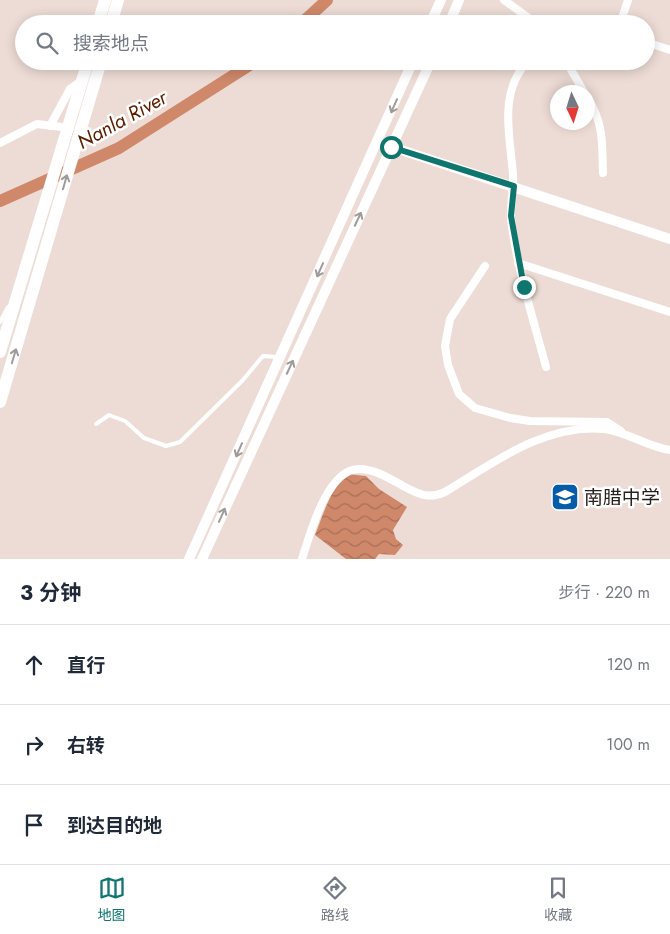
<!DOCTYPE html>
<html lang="zh">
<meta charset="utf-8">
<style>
:root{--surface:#fff;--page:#f6f6f7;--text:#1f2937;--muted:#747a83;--line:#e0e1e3;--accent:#0f766e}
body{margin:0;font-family:Jost,"Noto Sans SC",sans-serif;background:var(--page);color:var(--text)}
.compass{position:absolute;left:550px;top:85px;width:45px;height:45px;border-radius:50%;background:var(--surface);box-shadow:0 2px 12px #0003;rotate:176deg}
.stop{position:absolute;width:15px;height:15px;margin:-11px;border:4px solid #0f766e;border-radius:50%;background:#fff}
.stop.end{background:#0f766e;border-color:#fff;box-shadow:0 1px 5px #0008}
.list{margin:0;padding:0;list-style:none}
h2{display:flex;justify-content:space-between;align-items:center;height:65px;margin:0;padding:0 20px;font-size:21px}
h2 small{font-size:16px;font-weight:400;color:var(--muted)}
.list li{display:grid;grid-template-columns:32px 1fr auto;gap:15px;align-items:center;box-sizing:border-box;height:80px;padding:0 20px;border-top:1px solid var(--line)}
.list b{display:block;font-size:19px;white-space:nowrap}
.list em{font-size:16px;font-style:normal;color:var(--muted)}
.icon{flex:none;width:28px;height:28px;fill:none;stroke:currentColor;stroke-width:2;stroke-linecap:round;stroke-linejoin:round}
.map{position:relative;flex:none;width:670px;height:559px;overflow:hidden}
.search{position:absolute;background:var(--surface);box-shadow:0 2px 12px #0003;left:15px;right:15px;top:15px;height:55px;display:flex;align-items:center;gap:12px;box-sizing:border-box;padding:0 18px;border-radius:28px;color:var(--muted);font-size:19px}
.sheet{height:305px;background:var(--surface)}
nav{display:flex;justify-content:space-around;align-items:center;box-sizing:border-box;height:70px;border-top:1px solid var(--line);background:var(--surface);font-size:14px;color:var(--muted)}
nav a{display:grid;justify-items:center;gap:2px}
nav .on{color:var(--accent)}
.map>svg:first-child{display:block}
</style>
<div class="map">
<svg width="670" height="559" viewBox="0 0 670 559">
<defs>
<pattern id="water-waves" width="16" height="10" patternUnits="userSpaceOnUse" patternTransform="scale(1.25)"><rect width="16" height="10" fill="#cf886a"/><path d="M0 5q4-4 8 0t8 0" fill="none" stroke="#a86f57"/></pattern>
</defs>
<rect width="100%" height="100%" fill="#eddcd5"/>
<path fill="url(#water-waves)" d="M348,474L366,476L379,489L407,507L393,530L396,539L403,545L395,555L379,554L375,559H346L315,535C323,515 331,487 348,474Z"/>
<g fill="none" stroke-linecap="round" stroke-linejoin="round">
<g stroke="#cf886a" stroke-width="12">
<polyline points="301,24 327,0"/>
<polyline points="0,201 119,148 256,61"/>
</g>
<g stroke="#fff" stroke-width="4">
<polyline points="0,322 8,307"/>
<polyline points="96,424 109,415 125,421 144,438 166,446 180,442 242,381 263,356 278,357"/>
</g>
<g stroke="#fff" stroke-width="8">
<polyline points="504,0 537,24"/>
<polyline points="620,24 628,0"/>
<polyline points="646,42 670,50"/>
<path d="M528,61C498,92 510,136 513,174C514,189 510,204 511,219C517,269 533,318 546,367"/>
<polyline points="566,61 584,92"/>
<path d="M588,98C604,125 602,143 603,173"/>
<polyline points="50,126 70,89 81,81"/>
<polyline points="0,143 37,124 70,128"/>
<polyline points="518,263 670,312"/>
<polyline points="485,266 450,319 445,346 448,365 459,394 475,408 510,418 530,421 607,422 621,431"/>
<path d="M302,559C310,534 327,469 359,469C376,469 390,479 405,487C420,495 429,499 445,492C493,463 545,423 605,429C627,432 648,447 670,450"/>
</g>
<g stroke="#fff" stroke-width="10">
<polyline points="430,24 441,0"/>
<polyline points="449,24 459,0"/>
<polyline points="386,145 670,239"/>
<polyline points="189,559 413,61"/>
<polyline points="202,559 431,61"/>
</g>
<g stroke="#fff" stroke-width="12">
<polyline points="98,24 105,0"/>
<polyline points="111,24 118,0"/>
<polyline points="0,352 88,61"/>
<polyline points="0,402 101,61"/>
</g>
</g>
<defs><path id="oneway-shaft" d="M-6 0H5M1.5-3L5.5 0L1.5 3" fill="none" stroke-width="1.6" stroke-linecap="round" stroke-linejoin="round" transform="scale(1.25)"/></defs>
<g stroke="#9e9b9a">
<use href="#oneway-shaft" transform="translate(394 106) rotate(114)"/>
<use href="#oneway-shaft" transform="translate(65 182) rotate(-74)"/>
<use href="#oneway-shaft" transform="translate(358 219) rotate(-65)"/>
<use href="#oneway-shaft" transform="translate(320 270) rotate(114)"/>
<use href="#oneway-shaft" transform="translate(14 356) rotate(-73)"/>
<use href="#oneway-shaft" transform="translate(290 367) rotate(-65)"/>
<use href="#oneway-shaft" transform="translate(239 450) rotate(114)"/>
<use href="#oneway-shaft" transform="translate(222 515) rotate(-66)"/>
</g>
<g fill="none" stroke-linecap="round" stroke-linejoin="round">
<polyline stroke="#0f766e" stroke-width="6" points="391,147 514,186 511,216 524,287"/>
</g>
<defs>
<g id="school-square" transform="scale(1.4375)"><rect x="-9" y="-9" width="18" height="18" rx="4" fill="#075caa" stroke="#fff"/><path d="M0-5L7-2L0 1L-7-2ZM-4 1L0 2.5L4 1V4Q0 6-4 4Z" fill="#fff"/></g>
</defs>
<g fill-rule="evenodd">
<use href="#school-square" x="565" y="497"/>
</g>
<g text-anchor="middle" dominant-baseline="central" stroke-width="5" stroke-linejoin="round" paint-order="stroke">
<g font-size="19" fill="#27211e" stroke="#fff" text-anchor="start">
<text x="584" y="497">南腊中学</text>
</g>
<g font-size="20" font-style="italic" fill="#602000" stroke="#fff">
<text transform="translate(122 120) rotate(-29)">Nanla River</text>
</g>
</g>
</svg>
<svg class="compass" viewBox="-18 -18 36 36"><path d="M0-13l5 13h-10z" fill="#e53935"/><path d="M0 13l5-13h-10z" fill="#747a83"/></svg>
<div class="stop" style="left:391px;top:147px"></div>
<div class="stop end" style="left:524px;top:287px"></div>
<div class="search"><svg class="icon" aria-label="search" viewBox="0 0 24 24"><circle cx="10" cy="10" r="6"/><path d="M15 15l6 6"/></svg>搜索地点</div>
</div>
<section class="sheet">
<h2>3 分钟<small>步行 · 220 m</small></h2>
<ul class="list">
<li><svg class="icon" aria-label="ahead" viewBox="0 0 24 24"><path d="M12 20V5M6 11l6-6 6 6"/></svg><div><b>直行</b></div><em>120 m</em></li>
<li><svg class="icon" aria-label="right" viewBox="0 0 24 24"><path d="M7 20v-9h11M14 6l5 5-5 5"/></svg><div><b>右转</b></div><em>100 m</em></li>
<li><svg class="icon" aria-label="arrive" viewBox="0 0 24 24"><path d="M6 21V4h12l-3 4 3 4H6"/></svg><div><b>到达目的地</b></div></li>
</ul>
</section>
<nav>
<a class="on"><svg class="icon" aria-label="map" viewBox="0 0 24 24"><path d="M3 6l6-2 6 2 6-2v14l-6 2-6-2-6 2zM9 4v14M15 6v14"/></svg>地图</a>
<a><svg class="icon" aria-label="directions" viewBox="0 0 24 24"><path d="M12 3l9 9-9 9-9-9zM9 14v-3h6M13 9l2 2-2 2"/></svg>路线</a>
<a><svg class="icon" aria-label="saved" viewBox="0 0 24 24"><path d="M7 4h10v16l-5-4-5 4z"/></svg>收藏</a>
</nav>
